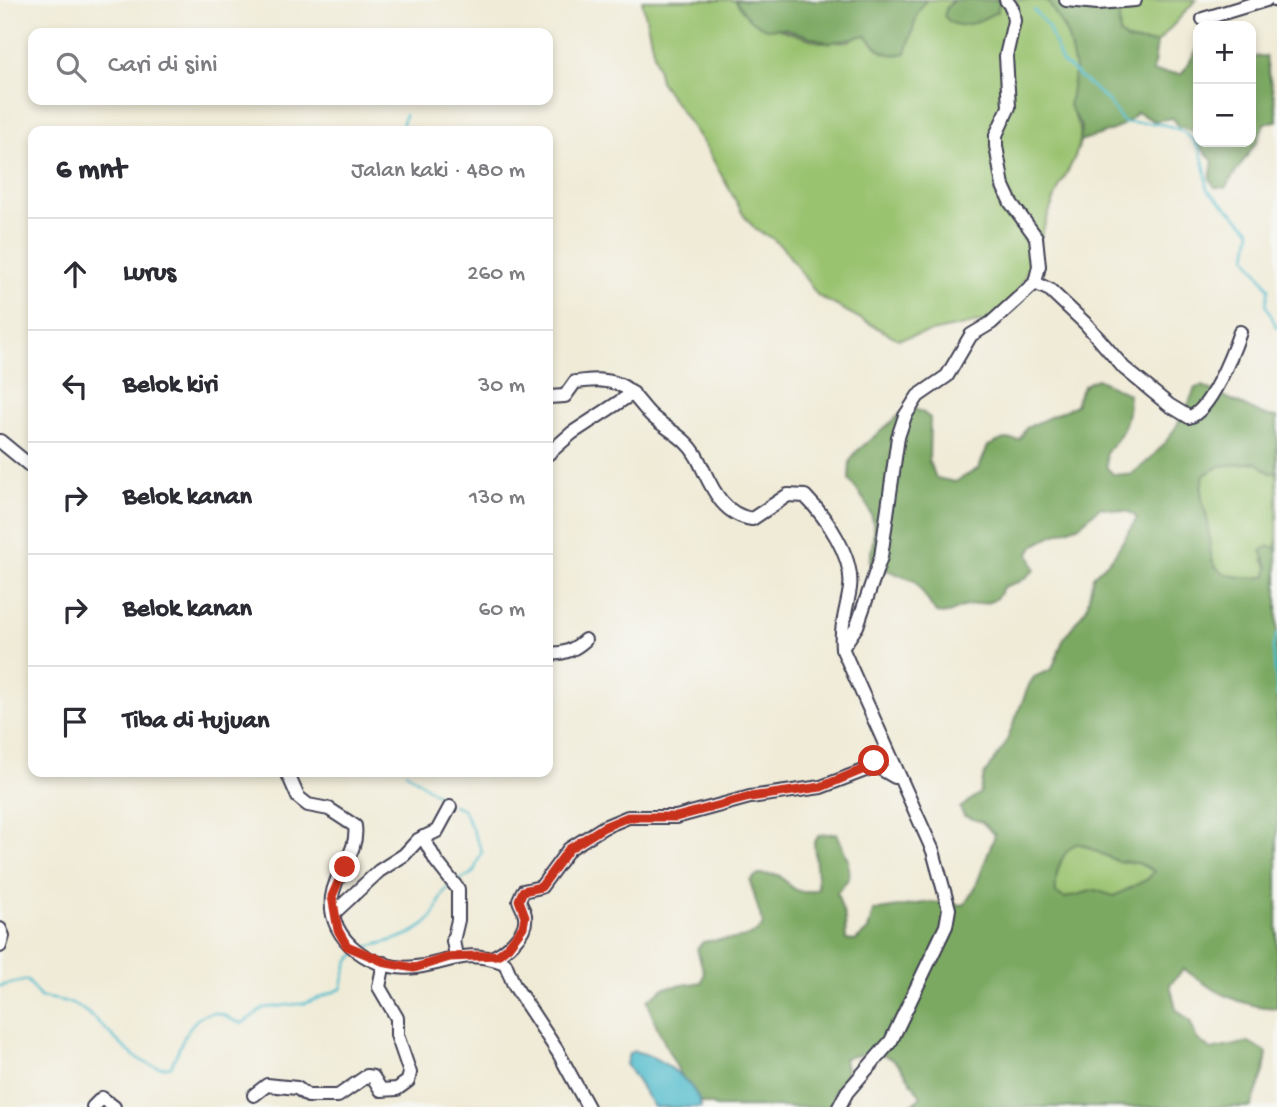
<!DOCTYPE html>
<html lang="id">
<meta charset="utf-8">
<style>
:root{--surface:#fff;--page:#f2f2f3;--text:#2b2b33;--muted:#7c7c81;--line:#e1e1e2}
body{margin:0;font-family:"Gochi Hand",sans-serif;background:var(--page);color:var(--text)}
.controls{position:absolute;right:21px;top:21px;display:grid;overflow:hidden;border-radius:14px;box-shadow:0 4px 10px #0003}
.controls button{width:63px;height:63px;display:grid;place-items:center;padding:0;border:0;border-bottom:2px solid var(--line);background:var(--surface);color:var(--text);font:35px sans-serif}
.stop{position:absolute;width:21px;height:21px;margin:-16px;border:5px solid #c8321e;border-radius:50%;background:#fff}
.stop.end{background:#c8321e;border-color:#fff;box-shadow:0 2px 7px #0008}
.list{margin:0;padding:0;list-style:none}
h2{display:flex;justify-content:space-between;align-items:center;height:91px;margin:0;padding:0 28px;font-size:30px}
h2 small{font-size:23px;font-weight:400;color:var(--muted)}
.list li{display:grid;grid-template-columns:46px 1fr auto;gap:21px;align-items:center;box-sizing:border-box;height:112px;padding:0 28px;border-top:2px solid var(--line)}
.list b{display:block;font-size:26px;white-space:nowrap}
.list em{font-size:23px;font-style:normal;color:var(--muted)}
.icon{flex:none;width:38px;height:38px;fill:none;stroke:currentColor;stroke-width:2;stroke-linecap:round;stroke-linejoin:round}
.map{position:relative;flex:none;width:1277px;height:1107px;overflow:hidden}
.search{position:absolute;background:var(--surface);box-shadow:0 4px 10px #0003;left:28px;top:28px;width:525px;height:77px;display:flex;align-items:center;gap:18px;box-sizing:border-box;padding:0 24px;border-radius:14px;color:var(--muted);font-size:26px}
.panel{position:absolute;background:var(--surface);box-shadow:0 4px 10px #0003;left:28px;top:126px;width:525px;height:651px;border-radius:14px}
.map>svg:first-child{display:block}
</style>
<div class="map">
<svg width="1277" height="1107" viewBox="0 0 1277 1107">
<rect width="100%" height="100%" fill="#f6f6f2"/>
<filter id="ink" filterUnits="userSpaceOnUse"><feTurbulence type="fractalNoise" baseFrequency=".0143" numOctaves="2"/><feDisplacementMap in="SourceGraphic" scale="14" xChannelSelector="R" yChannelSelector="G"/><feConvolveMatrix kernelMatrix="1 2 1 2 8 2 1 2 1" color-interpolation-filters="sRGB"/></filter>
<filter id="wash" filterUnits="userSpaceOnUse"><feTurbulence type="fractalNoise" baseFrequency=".00686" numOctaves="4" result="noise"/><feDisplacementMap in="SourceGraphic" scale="28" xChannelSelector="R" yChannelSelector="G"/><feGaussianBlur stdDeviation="1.57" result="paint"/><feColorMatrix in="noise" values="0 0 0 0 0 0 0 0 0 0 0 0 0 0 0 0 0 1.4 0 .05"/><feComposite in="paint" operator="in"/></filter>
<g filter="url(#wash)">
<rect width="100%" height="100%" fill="#f0ebd7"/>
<g fill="#9ac36f" stroke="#5e7255" stroke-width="2">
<path d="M642,0H735L749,19L819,42L849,41L857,35H866C878,51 886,58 906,53L918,12L926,0H954L947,7L1000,0H1047C1060,22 1074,41 1075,69C1075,84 1069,91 1073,111C1075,123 1083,128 1080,141C1077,159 1065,174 1058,190C1037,238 1032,287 991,323L979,322L898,339L818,296L784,249L772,238L756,230L744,216L706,147L660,81Z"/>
<path d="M1118,0H1196L1157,43C1142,43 1131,44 1119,34Z"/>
<path d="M1256,462L1270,473L1277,472V548L1269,547L1263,560L1268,567L1267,576C1255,579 1246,578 1234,576C1204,571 1212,548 1208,524C1205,503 1197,498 1204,475L1220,466Z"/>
<path d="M1075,844H1081L1117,861L1138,863L1154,871L1148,879L1114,897L1095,890L1065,898L1056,893C1054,876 1060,854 1075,844Z"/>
</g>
<g fill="#7ba962" stroke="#4e664e" stroke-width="2" fill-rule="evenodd">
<path d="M735,0H926L918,12L906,53C886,58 878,50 866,35L829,43L784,28L766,29L749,19Z"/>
<path d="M954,0H1000L997,12C980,20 958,35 944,16L947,7Z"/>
<path d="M1047,0H1118L1120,34L1128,41L1157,43L1153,72L1182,74L1198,48V142H1251V57L1266,56C1268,79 1277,98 1277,121L1265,123L1257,141L1225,188L1215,187L1210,179L1213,161L1194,140L1197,132L1178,126L1173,118L1154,121L1137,112C1124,130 1100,134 1080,141L1081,126L1069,106L1075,69L1067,33Z"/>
<path d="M1097,379L1128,394C1131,418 1123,436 1106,452L1107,468L1113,474L1130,475C1161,454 1182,423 1195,388L1203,386L1263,415L1277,417V472L1271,473L1256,462L1220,466L1204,475C1197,498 1205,503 1208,524C1212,547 1204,571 1234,576C1246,578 1255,579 1267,576L1268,567L1261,551L1269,546L1277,548V1008C1240,1007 1213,991 1184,969L1170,984L1176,1009L1190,1021L1197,1039L1211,1050L1249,1042L1267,1053L1264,1072L1251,1107H909L921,1097C895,1057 893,1047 844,1058L847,1076L835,1090L831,1107H716C712,1104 706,1104 701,1102C687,1094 650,1016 648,1000L664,988L702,982L704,973L697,949L703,942C723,937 749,944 763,925L750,881L758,874L779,875C790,887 801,898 818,889L814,842L819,835L837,833L848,860L849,878L837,893L845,918L846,940L855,941L868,930L873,911L930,902L964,905L975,888L995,835L982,822L964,816L960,808L980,793L984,775L1005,745L1029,685L1034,677L1052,669L1064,638L1087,607L1093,576L1113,557L1137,518L1129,512L1100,507L1080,525L1051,536L1034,546L1029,553L1035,570L1021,581L1003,587C997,606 983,602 967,606C954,608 952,616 936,613L915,581L869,563C878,522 875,512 849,480L850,461L856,452L909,407L922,412L930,418L929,461L936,478L955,482L979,468L988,446L1004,439L1019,440L1026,428L1076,405C1079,391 1083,383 1097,379ZM1075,844H1081L1117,861L1138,863L1154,871L1148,879L1114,896L1095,890L1065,898L1056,893C1054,876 1060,854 1075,844Z"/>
</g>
<path fill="#51bccc" stroke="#3a6f84" stroke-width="2" d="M634,1051C659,1056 696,1081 701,1107H654L626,1064L629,1054Z"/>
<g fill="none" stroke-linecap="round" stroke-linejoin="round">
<g stroke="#51bccc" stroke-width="2.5">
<path d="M1034,10L1048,27L1062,62L1106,99L1124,123C1177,120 1206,131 1207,189L1251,230L1247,257L1269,288L1266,305L1277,328"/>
<polyline points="401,131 405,115"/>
<polyline points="1277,634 1273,646 1277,696"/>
<polyline points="406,772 447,802"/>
<polyline points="453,805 463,809 482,851 473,873 458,881"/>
<path d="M363,948C385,943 420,935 433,916C440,906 439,894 449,887"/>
<path d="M0,986L27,980L40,997C54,999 70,1001 82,1009C107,1024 138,1076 171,1066C180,1049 190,1009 217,1013C226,1014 233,1023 243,1023L264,1008L306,1003L341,989L348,962L356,954"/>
</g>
</g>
</g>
<g filter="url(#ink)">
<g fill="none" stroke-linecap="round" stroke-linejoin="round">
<g stroke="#414052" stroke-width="16">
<g id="street">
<polyline points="1066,0 1098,3 1135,0"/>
<polyline points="1277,0 1277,1"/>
<polyline points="1203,19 1266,0"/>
<path d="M1035,283L1050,290L1086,324L1124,368L1169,405L1189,417C1210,412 1233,352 1240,332"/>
<path d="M548,397L565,396L575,382C589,381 604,378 618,384C634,390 641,407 653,417C669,431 686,437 697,457C710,482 719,514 752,519L788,495L805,496C826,517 854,557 850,588C847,609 840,626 842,648L933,851L949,909L946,926L891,1041L847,1092L839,1107"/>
<polyline points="0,441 33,468"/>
<polyline points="548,454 572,433 633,393"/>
<polyline points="842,648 857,626 881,557 898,437 905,416 918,396 947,376 971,335 991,323 1035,283 1039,266 1036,237 1011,203 1003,186 996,146 996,135 1009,107 1006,56 1014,21 1012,8 1006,0"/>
<path d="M548,653C563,655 574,650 585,640"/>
<path d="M287,772L298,797L308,805L329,809L355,826C359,853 335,871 332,897C327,941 375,973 416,967C454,962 464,948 505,963L514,985L558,1052L588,1107"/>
<polyline points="423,837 436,861 458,889 458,920 453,941 456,956"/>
<polyline points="334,913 379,871 404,855 418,840 437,831 450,807"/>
<polyline points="0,929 3,936 0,946"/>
<path d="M491,958C504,953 528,933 525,916C525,911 520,905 519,900L523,891L541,887L569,849L604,827L628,817H676L750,797L821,787L876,766L895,777"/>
<polyline points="254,1095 267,1085 297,1088 308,1096 338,1096 367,1076 373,1077 381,1090 397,1089 408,1081 410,1073 397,1035 397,1018 379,987 384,963"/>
<polyline points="93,1107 102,1098 114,1107"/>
</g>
</g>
<use href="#street" stroke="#fff" stroke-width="12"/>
</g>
</g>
<g fill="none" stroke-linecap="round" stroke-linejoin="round" filter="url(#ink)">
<polyline stroke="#c8321e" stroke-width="9" points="345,867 332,896 338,930 347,946 387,963 414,968 450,957 498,955 508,947 523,927 525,916 519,900 523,891 541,887 569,849 604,827 628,817 676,817 750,797 821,787 869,767 874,761"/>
</g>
</svg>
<div class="controls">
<button>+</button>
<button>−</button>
</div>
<div class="stop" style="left:874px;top:761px"></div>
<div class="stop end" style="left:345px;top:867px"></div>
<div class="search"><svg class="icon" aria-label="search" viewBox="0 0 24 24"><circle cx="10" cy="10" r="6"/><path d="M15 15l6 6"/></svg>Cari di sini</div>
<section class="panel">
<h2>6 mnt<small>Jalan kaki · 480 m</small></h2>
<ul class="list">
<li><svg class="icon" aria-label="ahead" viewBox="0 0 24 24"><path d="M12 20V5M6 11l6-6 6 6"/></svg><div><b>Lurus</b></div><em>260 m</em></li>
<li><svg class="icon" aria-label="left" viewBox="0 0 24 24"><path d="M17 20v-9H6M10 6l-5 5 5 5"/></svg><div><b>Belok kiri</b></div><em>30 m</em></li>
<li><svg class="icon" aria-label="right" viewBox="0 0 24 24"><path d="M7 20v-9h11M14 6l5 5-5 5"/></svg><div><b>Belok kanan</b></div><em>130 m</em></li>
<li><svg class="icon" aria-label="right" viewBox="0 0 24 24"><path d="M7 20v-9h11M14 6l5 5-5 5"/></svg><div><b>Belok kanan</b></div><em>60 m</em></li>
<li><svg class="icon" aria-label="arrive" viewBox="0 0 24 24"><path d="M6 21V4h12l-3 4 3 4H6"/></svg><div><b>Tiba di tujuan</b></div></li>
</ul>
</section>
</div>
